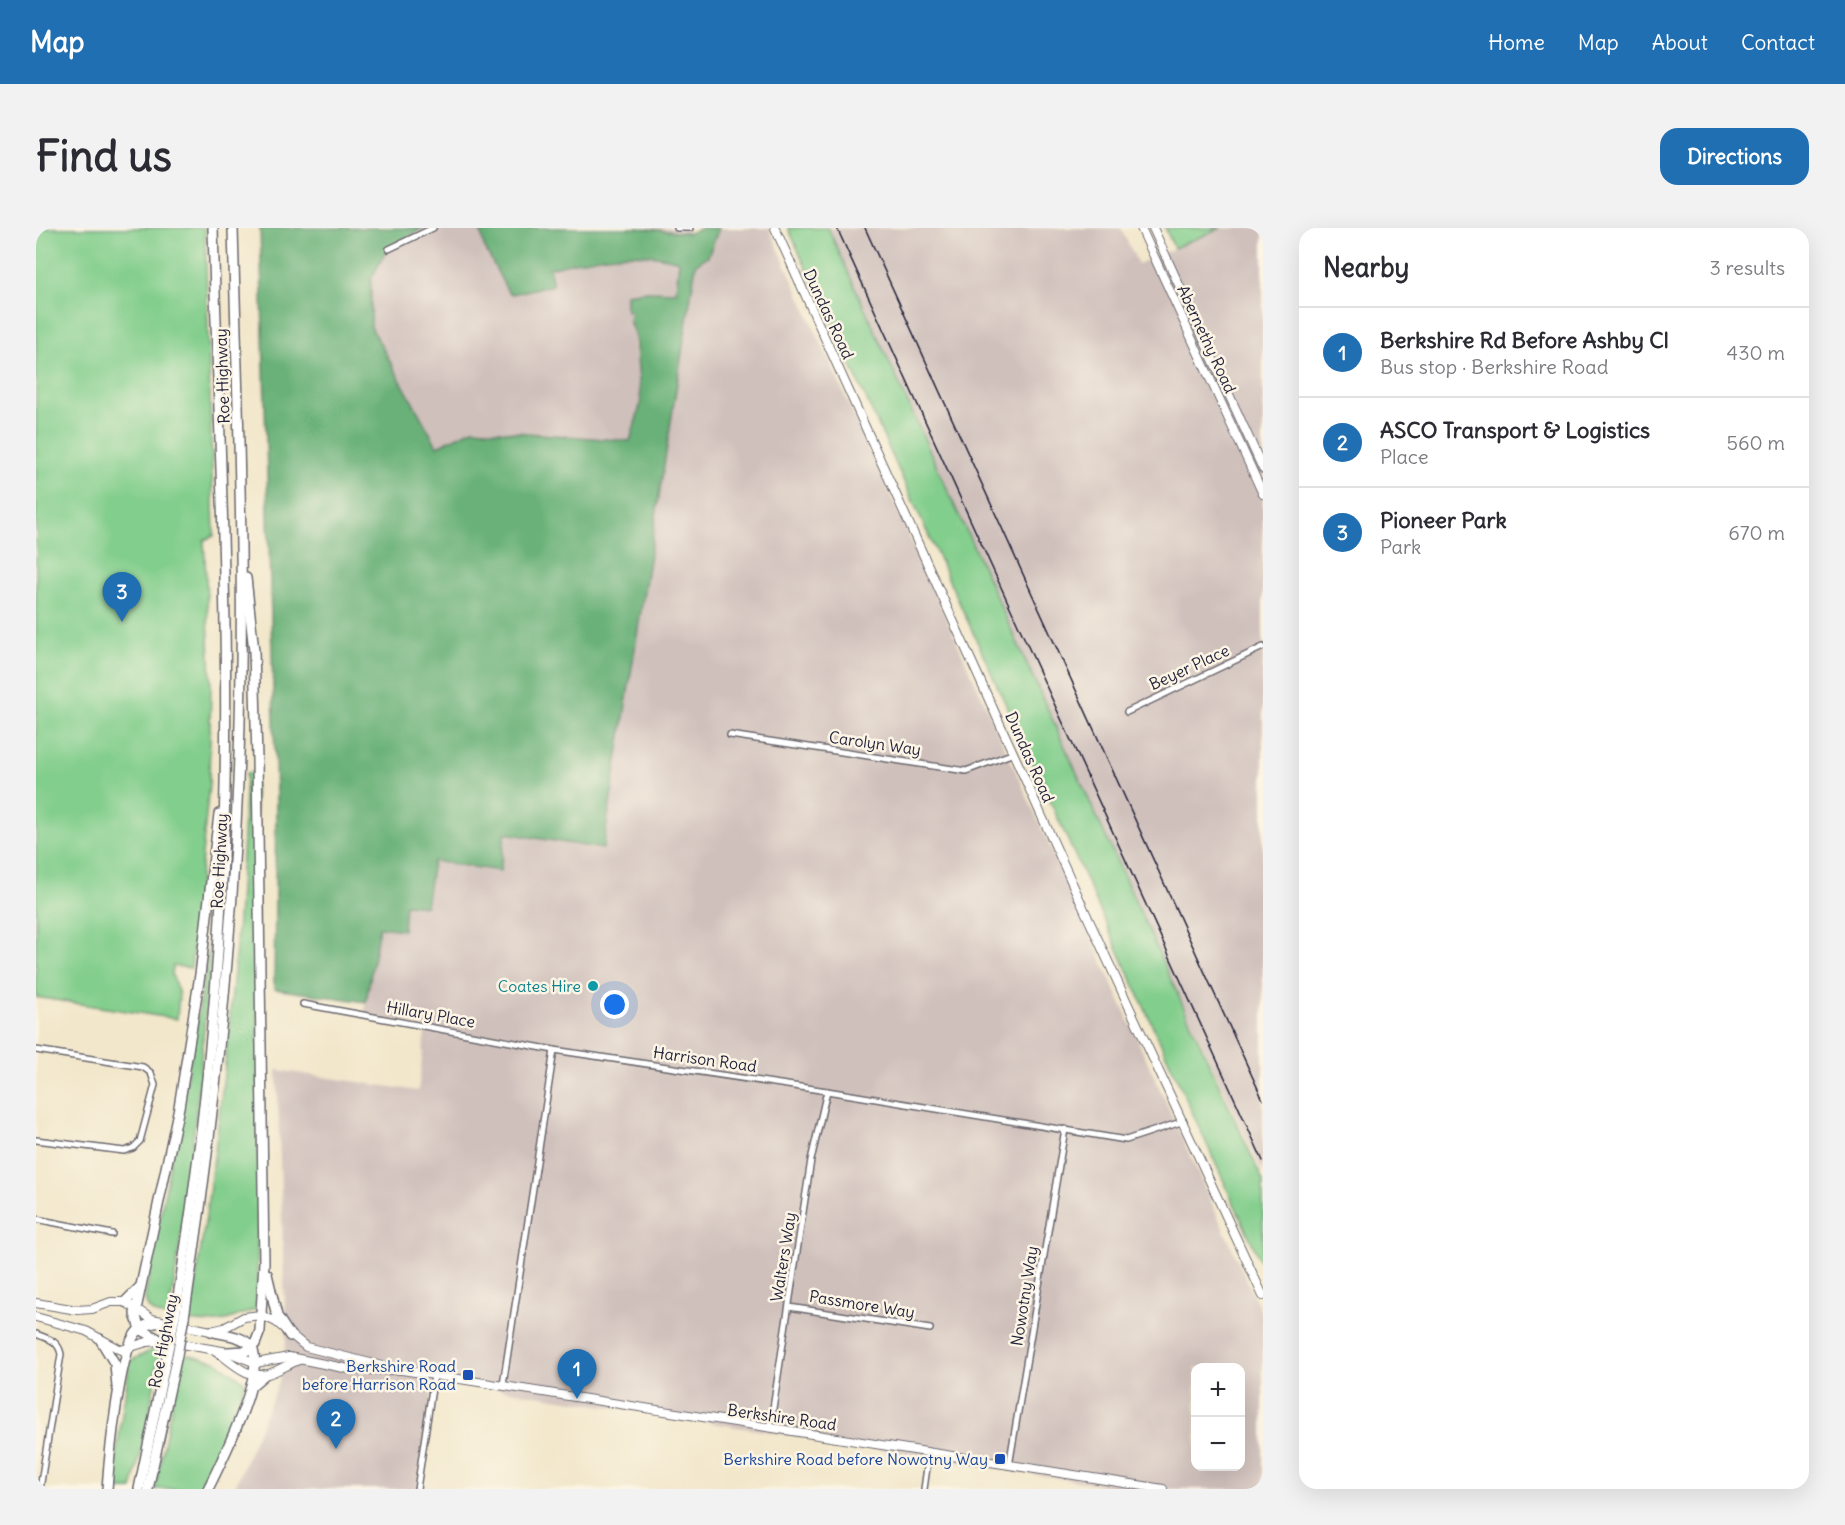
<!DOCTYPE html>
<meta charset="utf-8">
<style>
:root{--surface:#fff;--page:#f2f2f3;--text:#2b2b33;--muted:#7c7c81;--line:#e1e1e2;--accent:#1f6fb2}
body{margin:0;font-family:Delius,sans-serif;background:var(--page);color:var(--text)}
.controls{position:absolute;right:18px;bottom:18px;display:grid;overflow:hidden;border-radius:12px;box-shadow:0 6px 24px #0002}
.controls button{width:54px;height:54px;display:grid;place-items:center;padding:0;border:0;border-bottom:2px solid var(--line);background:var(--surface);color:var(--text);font:30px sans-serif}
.you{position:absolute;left:579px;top:777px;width:21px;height:21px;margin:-15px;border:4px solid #fff;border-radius:50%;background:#1a73e8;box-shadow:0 0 0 9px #1a73e833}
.badge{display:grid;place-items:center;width:39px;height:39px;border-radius:50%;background:var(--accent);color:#fff;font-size:20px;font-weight:700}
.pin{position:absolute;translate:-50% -50px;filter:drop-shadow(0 2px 3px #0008)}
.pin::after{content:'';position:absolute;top:32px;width:21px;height:18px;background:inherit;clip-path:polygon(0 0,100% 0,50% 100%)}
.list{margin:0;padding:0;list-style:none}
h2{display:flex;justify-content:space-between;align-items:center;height:78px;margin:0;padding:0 24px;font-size:26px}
h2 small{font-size:20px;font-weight:400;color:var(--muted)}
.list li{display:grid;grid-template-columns:39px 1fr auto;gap:18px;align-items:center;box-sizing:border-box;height:90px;padding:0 24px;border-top:2px solid var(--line)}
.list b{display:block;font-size:22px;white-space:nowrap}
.list p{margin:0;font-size:20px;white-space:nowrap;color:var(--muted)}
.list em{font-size:20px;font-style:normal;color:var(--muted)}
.map{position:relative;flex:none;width:1227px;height:1261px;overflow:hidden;border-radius:18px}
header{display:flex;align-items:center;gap:36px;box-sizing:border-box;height:84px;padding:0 30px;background:var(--accent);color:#fff}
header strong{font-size:28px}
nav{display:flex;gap:33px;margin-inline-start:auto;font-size:21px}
.intro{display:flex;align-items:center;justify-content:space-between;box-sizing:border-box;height:144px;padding:0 36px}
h1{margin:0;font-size:42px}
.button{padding:15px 27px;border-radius:18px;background:var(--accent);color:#fff;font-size:21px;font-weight:700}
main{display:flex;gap:36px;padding:0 36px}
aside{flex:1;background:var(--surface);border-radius:18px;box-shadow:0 6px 24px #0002}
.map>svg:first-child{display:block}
</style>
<header>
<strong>Map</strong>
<nav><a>Home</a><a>Map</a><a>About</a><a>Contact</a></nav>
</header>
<div class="intro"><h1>Find us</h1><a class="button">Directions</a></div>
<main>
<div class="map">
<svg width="1227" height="1261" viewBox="0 0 1227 1261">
<rect width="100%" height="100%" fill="#fcf5e5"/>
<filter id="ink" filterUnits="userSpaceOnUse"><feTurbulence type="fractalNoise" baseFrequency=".0167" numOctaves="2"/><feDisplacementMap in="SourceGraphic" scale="12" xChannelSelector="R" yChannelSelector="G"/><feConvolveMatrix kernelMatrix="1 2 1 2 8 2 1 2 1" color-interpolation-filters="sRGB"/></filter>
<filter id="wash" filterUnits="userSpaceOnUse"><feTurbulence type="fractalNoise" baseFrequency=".008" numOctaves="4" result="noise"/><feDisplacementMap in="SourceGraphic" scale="24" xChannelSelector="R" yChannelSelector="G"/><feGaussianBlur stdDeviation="1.35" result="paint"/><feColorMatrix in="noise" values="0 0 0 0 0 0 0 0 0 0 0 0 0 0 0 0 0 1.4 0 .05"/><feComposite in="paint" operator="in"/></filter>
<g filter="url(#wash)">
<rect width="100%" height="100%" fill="#f2e7cb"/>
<g fill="#cfc0bb" fill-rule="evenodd">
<polygon points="387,0 653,0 646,15 640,64 611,64 598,115 605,175 594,214 437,201 401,218 335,99 335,51 352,20"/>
<path d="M677,0H733L1227,1088V1261H1091L398,1151L381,1261H198L243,1154L250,1113L241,842L382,863L390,799L328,787L343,699L369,675L397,633L468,605L567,621L660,36ZM1160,1140H1204V1238H1160Z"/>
<polygon points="792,0 1085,0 1102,36 1185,0 1227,0 1227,945 1088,650"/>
</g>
<g fill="#82ce8c" stroke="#527864" stroke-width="1.5">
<polygon points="0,0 169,0 178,308 168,312 175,451 173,556 155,740 137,738 136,747 143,766 141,791 0,769"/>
<polygon points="752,0 792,0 1227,953 1227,1039"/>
<polygon points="1129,0 1185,0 1138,20"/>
<path d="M219,544L223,845L221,1081C189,1091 189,1098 153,1093C185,911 203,729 210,545Z"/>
<path d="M179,673C167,813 157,951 132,1090C120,1086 110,1084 109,1069L161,795Z"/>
<polygon points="118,1121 124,1122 111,1200 96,1261 75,1261 94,1133"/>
<polygon points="146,1125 179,1133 210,1154 166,1261 119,1261"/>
</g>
<path fill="#69b178" stroke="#466a5a" stroke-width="1.5" d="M224,0H387L352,20L335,51V99L401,218L437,201L594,213L605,175L599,108L593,93L595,83H590V66L611,63L640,64L643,33C599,19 558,29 513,40L517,57L476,66L472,64L448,18L444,0H603L652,5L666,0H683L672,28L660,36L567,621L469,605L464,643L397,633L390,678L369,676L367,702L343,699L330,774L238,761L240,568Z"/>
</g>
<g filter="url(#ink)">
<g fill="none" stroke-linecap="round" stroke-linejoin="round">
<g stroke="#6b676d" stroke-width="8">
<g id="street">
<polyline points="641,0 654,0"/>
<polyline points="353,21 397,0"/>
<polyline points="1091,484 1227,419"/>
<polyline points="694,507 930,543 978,525"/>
<polyline points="267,776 518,822"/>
<polyline points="0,822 107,839 115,845 119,857 104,913 97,920 88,923 0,912"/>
<polyline points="0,991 76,1006"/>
<polyline points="753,1079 894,1101"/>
<path d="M0,1106C12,1111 22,1112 25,1126L4,1261"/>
<polyline points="467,1157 518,822 791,863 1090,912 1148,893"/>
<polyline points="734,1200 775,932 791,863"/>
<polyline points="973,1238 1029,901"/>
<polyline points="381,1261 398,1147"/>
<polyline points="888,1261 893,1225"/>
</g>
</g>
<g stroke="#6b676d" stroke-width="10">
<g id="secondary">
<polyline points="739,0 1052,690 1227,1068"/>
<polyline points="1105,0 1227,266"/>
<polyline points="1117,0 1227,241"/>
<polyline points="0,1075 41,1082 56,1081 75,1074 89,1074 116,1091 175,1103 188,1100 208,1089 225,1087 240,1094 270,1119 354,1140"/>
<polyline points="0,1089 50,1103 85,1122 111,1114 127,1113"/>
<polyline points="139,1115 192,1124 220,1135 253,1129 318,1142 366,1142 1127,1261"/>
<path d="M180,1123C195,1133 211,1152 232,1146C242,1143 252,1136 263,1132"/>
</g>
</g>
<g stroke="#6b676d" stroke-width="12">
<g id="highway">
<polyline points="231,1046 241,1088 254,1108"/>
<polyline points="89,1074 104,1059"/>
<path d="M139,1087C164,936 181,783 187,630C195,420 183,209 177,0"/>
<path d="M148,1089C176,911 195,734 202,554C210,369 202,185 197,0"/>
<polyline points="64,1111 79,1136 81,1159"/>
<polyline points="126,1113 104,1101 99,1086 143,879 164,747 183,586"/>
<polyline points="192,1124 210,1123 219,1116 224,1103 228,1034 221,531 218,423 210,350"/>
<polyline points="215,1158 228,1147"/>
<path d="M71,1261C73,1232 83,1125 100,1105C106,1097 115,1095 125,1094"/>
<polyline points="103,1261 131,1126"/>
<polyline points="112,1261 141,1127"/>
<path d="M172,1261C184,1236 234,1139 214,1117C205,1107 187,1107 175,1103"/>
</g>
</g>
<use href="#street" stroke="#fff" stroke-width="5"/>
<use href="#secondary" stroke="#fff" stroke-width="8"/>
<use href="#highway" stroke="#fff" stroke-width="9"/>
<g stroke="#22223b" stroke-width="1.5">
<polyline points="801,0 1227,933"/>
<polyline points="829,0 1227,872"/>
</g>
<g stroke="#6b676d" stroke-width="12" stroke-linecap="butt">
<g id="highway-bridge">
<polyline points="131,1126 139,1087"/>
<polyline points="141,1127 148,1089"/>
</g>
</g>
<use href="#highway-bridge" stroke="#fff" stroke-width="9"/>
</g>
</g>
<circle fill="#0f9aa8" stroke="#fcf5e5" stroke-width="2" cx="557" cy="758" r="6"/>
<g fill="#1a4fb4" stroke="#fcf5e5" stroke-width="2">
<rect x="426" y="1141" width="12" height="12" rx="3"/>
<rect x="958" y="1225" width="12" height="12" rx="3"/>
</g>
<g text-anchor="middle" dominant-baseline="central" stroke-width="5" stroke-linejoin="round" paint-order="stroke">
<g font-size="16" fill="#22223b" stroke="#fcf5e5">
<text transform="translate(793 86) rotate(65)">Dundas Road</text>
<text transform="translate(1171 111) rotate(65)">Abernethy Road</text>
<text transform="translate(186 148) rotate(-92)">Roe Highway</text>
<text transform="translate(1153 439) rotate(-25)">Beyer Place</text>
<text transform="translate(839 515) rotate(8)">Carolyn Way</text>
<text transform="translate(994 529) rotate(66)">Dundas Road</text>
<text transform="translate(183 633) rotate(-87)">Roe Highway</text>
<text transform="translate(395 786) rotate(10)">Hillary Place</text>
<text transform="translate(669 831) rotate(8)">Harrison Road</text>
<text transform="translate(747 1029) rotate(-81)">Walters Way</text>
<text transform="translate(988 1068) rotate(-81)">Nowotny Way</text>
<text transform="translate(826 1076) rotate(9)">Passmore Way</text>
<text transform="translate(127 1113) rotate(-79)">Roe Highway</text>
<text transform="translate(746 1189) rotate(8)">Berkshire Road</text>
</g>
<g font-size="16" fill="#0d838f" stroke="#fcf5e5" text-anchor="end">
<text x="545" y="758">Coates Hire</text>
</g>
<g font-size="16" fill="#164399" stroke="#fcf5e5" text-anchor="end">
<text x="420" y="1138">Berkshire Road<tspan x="420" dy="18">before Harrison Road</tspan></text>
<text x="952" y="1231">Berkshire Road before Nowotny Way</text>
</g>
</g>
</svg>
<div class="controls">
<button>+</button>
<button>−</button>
</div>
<div class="you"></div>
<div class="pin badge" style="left:541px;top:1171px">1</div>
<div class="pin badge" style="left:300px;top:1221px">2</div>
<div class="pin badge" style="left:86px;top:394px">3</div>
</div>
<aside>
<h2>Nearby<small>3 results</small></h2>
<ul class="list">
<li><span class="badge">1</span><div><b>Berkshire Rd Before Ashby Cl</b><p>Bus stop · Berkshire Road</p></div><em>430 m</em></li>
<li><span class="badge">2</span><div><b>ASCO Transport &amp; Logistics</b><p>Place</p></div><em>560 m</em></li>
<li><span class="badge">3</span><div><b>Pioneer Park</b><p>Park</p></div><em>670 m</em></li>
</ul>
</aside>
</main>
